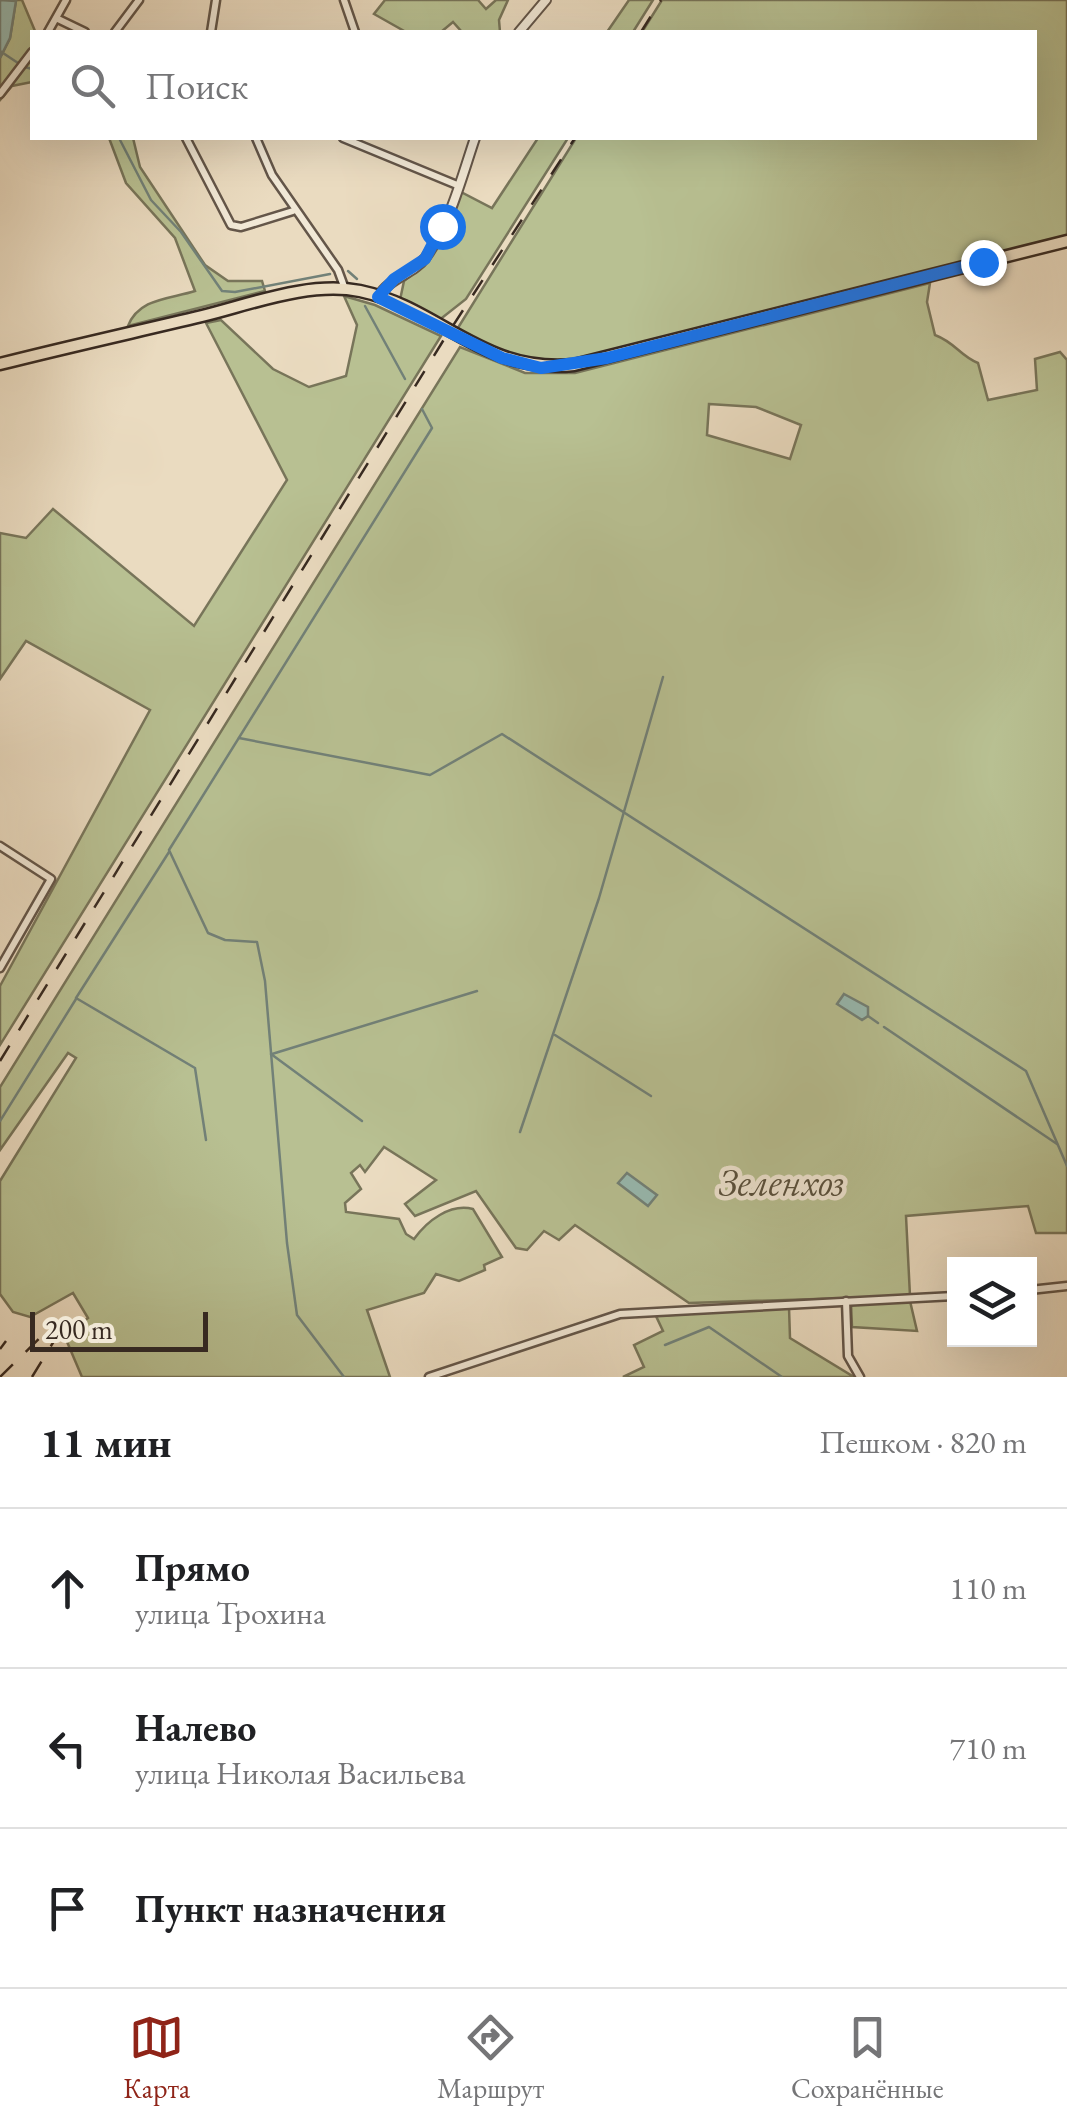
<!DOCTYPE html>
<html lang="ru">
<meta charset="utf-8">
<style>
:root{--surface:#fff;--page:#f6f6f6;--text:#202124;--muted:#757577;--line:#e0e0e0;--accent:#8f2418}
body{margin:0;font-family:"EB Garamond",serif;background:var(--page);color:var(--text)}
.controls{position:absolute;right:30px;bottom:30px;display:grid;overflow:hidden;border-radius:0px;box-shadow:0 10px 40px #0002}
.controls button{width:90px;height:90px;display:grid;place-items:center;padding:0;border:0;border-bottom:2px solid var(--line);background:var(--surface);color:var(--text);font:50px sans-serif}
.scale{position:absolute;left:30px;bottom:25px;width:178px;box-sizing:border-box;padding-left:10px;border:5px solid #382a21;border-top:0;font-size:28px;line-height:35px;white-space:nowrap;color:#382a21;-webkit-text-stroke:8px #f1e8d6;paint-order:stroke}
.stop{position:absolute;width:30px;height:30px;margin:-22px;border:8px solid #1a73e8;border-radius:50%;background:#fff}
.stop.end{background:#1a73e8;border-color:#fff;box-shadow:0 2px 10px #0008}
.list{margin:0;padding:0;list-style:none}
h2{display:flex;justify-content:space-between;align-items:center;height:130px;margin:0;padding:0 40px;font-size:42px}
h2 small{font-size:32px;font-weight:400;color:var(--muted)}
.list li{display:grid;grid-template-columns:65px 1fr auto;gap:30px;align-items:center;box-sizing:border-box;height:160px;padding:0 40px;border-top:2px solid var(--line)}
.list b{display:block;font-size:38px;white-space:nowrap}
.list p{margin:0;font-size:32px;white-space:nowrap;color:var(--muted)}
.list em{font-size:32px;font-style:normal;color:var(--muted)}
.icon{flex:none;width:55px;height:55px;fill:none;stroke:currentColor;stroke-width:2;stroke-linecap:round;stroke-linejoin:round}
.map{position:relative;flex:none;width:1067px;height:1377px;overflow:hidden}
.search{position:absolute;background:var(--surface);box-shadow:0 10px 40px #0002;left:30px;right:30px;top:30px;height:110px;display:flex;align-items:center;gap:25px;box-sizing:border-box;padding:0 35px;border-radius:0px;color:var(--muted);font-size:38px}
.sheet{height:610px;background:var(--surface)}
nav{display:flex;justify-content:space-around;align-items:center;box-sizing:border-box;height:140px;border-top:2px solid var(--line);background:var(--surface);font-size:28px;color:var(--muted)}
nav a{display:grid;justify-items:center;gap:5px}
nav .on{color:var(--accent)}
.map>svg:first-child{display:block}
</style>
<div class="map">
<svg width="1067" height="1377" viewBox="0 0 1067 1377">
<rect width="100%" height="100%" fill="#eadbc0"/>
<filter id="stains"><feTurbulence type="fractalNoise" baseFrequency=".002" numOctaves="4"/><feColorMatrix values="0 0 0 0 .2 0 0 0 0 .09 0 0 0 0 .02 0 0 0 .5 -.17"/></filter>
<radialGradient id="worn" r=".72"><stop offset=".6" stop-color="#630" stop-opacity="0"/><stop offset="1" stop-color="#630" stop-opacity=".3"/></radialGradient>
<g fill="#b8c092" stroke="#78755a" stroke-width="2.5" fill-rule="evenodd">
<polygon points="16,0 22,0 35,31 32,82 12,86 0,100 0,58 10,38"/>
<polygon points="385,0 478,0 486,9 496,0 508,0 499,20 500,32 462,32 453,22 441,32 406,32 374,14"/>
<polygon points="629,0 653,0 633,32 607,32"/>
<polygon points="662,0 1067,0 1067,236 565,362 515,358 456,331 576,138 1034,138 1034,32 642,32"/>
<path d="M109,138H133L140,167L205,265L228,281H262L265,291L128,326C139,298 170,299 195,291L175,238L126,183Z"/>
<path d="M538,138H568L466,299L438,321L400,300L404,281C435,258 446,228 459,191L492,208Z"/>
<path d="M930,283L927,302L935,335C956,343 960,356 978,363L988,400L1037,390L1035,359L1060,352L1067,360V1233H1036L1028,1206L906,1216L910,1296L689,1303L575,1225L559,1240L544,1231L527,1250L516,1248L476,1191L415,1216L405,1204L436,1180L384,1147L365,1172L360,1165L351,1173L361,1189L345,1203L346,1212L399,1219L406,1234L414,1239C427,1221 450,1203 473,1209L502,1257L484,1265L485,1270L459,1281L436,1274L424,1293L367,1310L390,1377H82L65,1337L88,1318L73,1293L30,1317L13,1312L0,1294V1181L76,1058L68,1053L0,1150V1087L460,347L525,373H575ZM709,404L756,407L801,425L790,459L707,435Z"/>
<polygon points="344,296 375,305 441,336 0,1045 0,986 150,710 26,641 0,679 0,533 26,538 53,509 194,626 287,480 206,323 221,320 273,369 309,387 346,376 357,325"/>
<polygon points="910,1301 917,1331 852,1327 851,1303"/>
<polygon points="789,1307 790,1338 854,1377 623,1377 644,1367 634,1345 663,1331 656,1316"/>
</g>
<g fill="#98bbb2" stroke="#728178" stroke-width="2.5">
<polygon points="0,0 16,1 10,38 0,58"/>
<polygon points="844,994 868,1007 868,1016 862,1020 837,1004"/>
<polygon points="627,1173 657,1195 648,1206 618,1183"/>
</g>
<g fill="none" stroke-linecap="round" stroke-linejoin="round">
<g stroke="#728178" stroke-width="2.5">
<polyline points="0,51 18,63"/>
<polyline points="25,67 32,69"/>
<polyline points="119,138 151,200 181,232 222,291 235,292 330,274"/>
<polyline points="348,271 357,279"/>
<polyline points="365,306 405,379"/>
<polyline points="239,738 430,775 502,734 1026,1071 1067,1166"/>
<polyline points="169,852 76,998 195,1068 206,1140"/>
<polyline points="868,1016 878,1023"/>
<polyline points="884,1027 1057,1144"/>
<polyline points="555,1035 651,1096"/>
<polyline points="271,1054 362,1121"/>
<polyline points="272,1054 477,991"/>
<polyline points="0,1121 76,999"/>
<polyline points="520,1132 599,898 663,677"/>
<polyline points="665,1345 709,1327 782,1377"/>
<polyline points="344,1377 297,1315 287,1243 265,981 257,942 225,940 208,933 169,850 432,428 422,409"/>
</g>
<g stroke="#645649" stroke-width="11">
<g id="minor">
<polyline points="344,0 355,32"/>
<polyline points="58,19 85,32"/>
<polyline points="48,32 66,0"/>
<polyline points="115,32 139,0"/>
<polyline points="211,32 216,0"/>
<polyline points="0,94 32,52"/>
<polyline points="186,138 231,225 241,227 293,211"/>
<polyline points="256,138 272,175 338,270 345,289"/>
<polyline points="343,138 457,185"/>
<polyline points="0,846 51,879 0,968"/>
<polyline points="1030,1290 1067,1286"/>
<polyline points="846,1301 848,1356 860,1377"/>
<polyline points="429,1377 620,1314 954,1296"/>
</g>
</g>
<g stroke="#645649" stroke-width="12">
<g id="tertiary">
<polyline points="519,32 546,0"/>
<path d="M378,297C390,277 413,275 426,257C450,224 462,176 475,138"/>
</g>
</g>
<g stroke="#382a21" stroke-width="15">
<path id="primary" d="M0,364C67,347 135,332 202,316C251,304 309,281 360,291C440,308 482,374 574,365L1067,241"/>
</g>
<use href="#minor" stroke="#f1e8d6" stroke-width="6"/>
<use href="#tertiary" stroke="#f1e8d6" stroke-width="8"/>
<use href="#primary" stroke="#eadbc0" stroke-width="10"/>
<g stroke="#382a21" stroke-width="2.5" stroke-dasharray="18 18" stroke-linecap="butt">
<polyline points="641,32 661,0"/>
<polyline points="0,1061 443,341 575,138"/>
<polyline points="0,1349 6,1341"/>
<polyline points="0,1377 49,1329"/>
<polyline points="32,1377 54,1341"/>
</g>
</g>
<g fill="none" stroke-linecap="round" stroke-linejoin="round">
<polyline stroke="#1a73e8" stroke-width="12" points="442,226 425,259 394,279 378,297 502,358 541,368 607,358 983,262"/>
</g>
<g text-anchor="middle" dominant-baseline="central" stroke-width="9" stroke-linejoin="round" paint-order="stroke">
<g font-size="38" font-style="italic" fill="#58503d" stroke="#f1e8d6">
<text x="781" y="1181">Зеленхоз</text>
</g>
</g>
<rect width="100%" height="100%" filter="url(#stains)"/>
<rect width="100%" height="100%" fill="url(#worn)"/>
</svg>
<div class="controls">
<button><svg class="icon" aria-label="layers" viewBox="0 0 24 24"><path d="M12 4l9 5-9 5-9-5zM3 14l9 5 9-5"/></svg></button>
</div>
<div class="scale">200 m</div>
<div class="stop" style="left:442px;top:226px"></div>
<div class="stop end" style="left:983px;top:262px"></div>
<div class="search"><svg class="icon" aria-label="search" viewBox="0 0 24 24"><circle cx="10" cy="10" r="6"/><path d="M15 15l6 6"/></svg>Поиск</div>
</div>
<section class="sheet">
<h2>11 мин<small>Пешком · 820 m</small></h2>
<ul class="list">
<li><svg class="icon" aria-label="ahead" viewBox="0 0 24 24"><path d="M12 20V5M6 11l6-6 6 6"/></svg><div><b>Прямо</b><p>улица Трохина</p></div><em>110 m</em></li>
<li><svg class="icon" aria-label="left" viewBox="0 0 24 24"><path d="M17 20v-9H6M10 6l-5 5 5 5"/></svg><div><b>Налево</b><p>улица Николая Васильева</p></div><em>710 m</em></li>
<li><svg class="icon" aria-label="arrive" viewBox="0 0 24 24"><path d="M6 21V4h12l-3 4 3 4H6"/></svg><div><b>Пункт назначения</b></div></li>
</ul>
</section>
<nav>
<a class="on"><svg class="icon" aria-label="map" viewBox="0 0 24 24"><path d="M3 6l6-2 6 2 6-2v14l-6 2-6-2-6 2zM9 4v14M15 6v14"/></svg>Карта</a>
<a><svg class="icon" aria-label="directions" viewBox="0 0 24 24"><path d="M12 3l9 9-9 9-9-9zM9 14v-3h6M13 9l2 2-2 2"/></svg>Маршрут</a>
<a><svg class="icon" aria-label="saved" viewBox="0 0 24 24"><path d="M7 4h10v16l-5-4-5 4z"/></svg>Сохранённые</a>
</nav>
